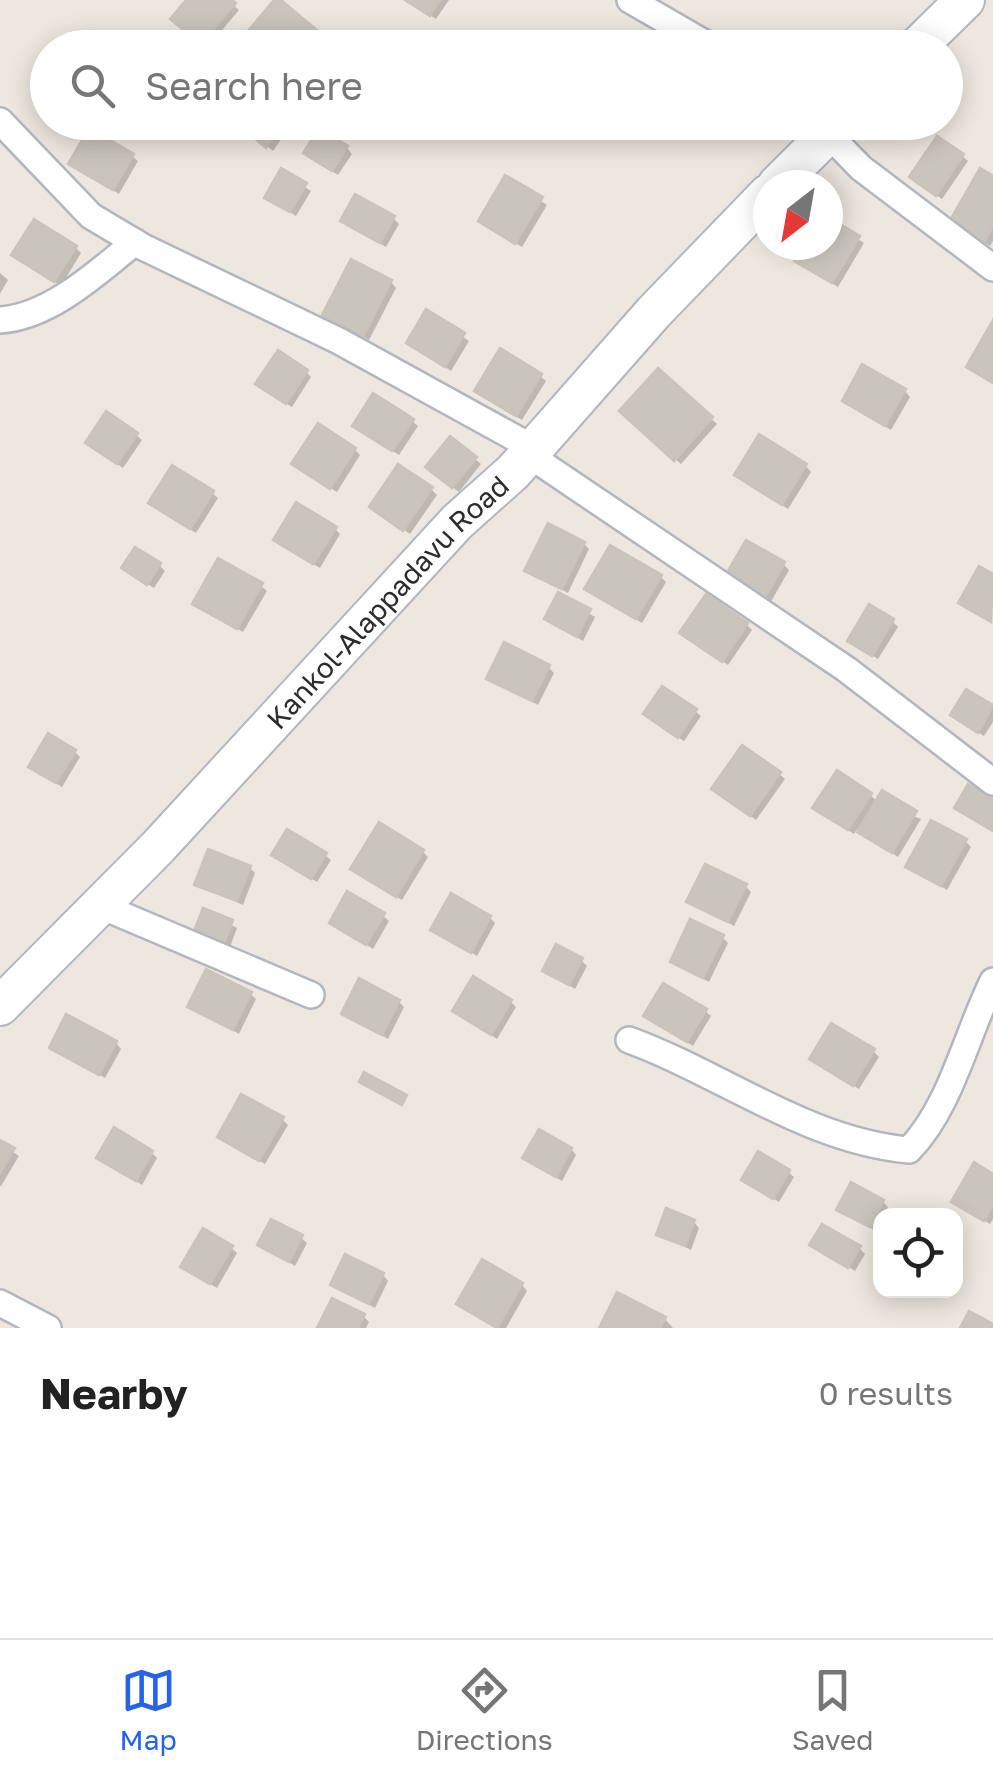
<!DOCTYPE html>
<style>
:root{--surface:#fff;--page:#f6f6f6;--text:#222;--muted:#767676;--line:#e0e0e0;--accent:#2563eb}
body{margin:0;font-family:"Golos Text",sans-serif;background:var(--page);color:var(--text)}
.controls{position:absolute;right:30px;bottom:30px;display:grid;overflow:hidden;border-radius:20px;box-shadow:0 5px 25px #0003}
.controls button{width:90px;height:90px;display:grid;place-items:center;padding:0;border:0;border-bottom:2px solid var(--line);background:var(--surface);color:var(--text);font:50px sans-serif}
.compass{position:absolute;left:753px;top:170px;width:90px;height:90px;border-radius:50%;background:var(--surface);box-shadow:0 5px 25px #0003;rotate:211deg}
.list{margin:0;padding:0;list-style:none}
h2{display:flex;justify-content:space-between;align-items:center;height:130px;margin:0;padding:0 40px;font-size:42px}
h2 small{font-size:32px;font-weight:400;color:var(--muted)}
.icon{flex:none;width:55px;height:55px;fill:none;stroke:currentColor;stroke-width:2;stroke-linecap:round;stroke-linejoin:round}
.map{position:relative;flex:none;width:993px;height:1328px;overflow:hidden}
.search{position:absolute;background:var(--surface);box-shadow:0 5px 25px #0003;left:30px;right:30px;top:30px;height:110px;display:flex;align-items:center;gap:25px;box-sizing:border-box;padding:0 35px;border-radius:55px;color:var(--muted);font-size:38px}
.sheet{height:310px;background:var(--surface)}
nav{display:flex;justify-content:space-around;align-items:center;box-sizing:border-box;height:140px;border-top:2px solid var(--line);background:var(--surface);font-size:28px;color:var(--muted)}
nav a{display:grid;justify-items:center;gap:5px}
nav .on{color:var(--accent)}
.map>svg:first-child{display:block}
</style>
<div class="map">
<svg width="993" height="1328" viewBox="0 0 993 1328">
<rect width="100%" height="100%" fill="#eee7df"/>
<g fill="#0003">
<polygon points="189,0 228,0 239,10 207,48 179,24"/>
<polygon points="406,0 449,0 436,19"/>
<polygon points="322,38 327,43 324,48 240,45"/>
<polygon points="238,122 291,122 292,124 273,151"/>
<polygon points="347,148 352,154 338,175 312,158"/>
<polygon points="132,156 138,161 119,194 71,164"/>
<polygon points="962,156 968,161 942,199 918,183"/>
<polygon points="282,172 311,191 296,216 267,197"/>
<polygon points="506,178 547,205 522,247 486,226"/>
<polygon points="993,178 993,241 990,246 958,228"/>
<polygon points="393,218 399,224 386,247 343,221"/>
<polygon points="828,220 864,243 838,287 797,261 807,245 828,245"/>
<polygon points="76,248 81,253 61,286 20,260"/>
<polygon points="0,273 8,280 0,294"/>
<polygon points="391,282 396,288 369,340 325,314"/>
<polygon points="427,313 469,341 451,371 409,343"/>
<polygon points="306,372 311,377 292,407 264,390"/>
<polygon points="658,372 717,424 681,464 622,411"/>
<polygon points="540,376 546,381 522,420 482,396"/>
<polygon points="905,391 910,397 891,430 845,400"/>
<polygon points="412,421 418,426 399,455 361,431"/>
<polygon points="136,435 142,440 123,468 94,448"/>
<polygon points="355,450 360,455 337,492 300,470"/>
<polygon points="475,459 481,464 459,492 434,473"/>
<polygon points="806,466 811,472 788,509 737,475"/>
<polygon points="431,489 437,495 410,534 377,512"/>
<polygon points="212,493 218,498 196,533 151,503"/>
<polygon points="335,529 340,534 320,568 282,545"/>
<polygon points="584,544 589,549 568,593 527,570"/>
<polygon points="783,564 789,570 768,607 731,586"/>
<polygon points="159,565 165,571 154,588 130,573"/>
<polygon points="661,577 666,582 642,623 587,589"/>
<polygon points="261,586 267,591 243,632 201,609"/>
<polygon points="559,595 595,617 583,641 547,619"/>
<polygon points="892,621 898,627 878,659 856,646"/>
<polygon points="747,625 752,630 728,665 688,638"/>
<polygon points="548,667 554,673 538,705 489,678"/>
<polygon points="967,692 993,708 993,722 984,736 959,720"/>
<polygon points="695,711 701,716 684,741 651,720"/>
<polygon points="75,752 80,757 62,787 36,772"/>
<polygon points="779,774 785,779 756,820 720,794"/>
<polygon points="870,795 878,802 921,819 898,857 857,829 854,834 821,813"/>
<polygon points="965,841 971,847 947,890 908,866"/>
<polygon points="423,852 428,857 402,900 358,874"/>
<polygon points="325,855 331,860 317,882 280,860"/>
<polygon points="250,868 255,873 243,905 197,884"/>
<polygon points="745,886 751,892 734,926 689,901"/>
<polygon points="205,911 237,928 227,955"/>
<polygon points="383,916 389,921 373,949 332,923"/>
<polygon points="490,918 495,923 477,956 433,929"/>
<polygon points="723,938 728,943 709,982 673,962"/>
<polygon points="581,960 587,966 575,989 545,970"/>
<polygon points="250,994 256,999 239,1034 190,1006"/>
<polygon points="399,1002 404,1007 388,1039 344,1014"/>
<polygon points="511,1002 516,1007 497,1039 455,1011"/>
<polygon points="705,1011 711,1016 693,1046 652,1021"/>
<polygon points="116,1043 121,1049 105,1078 52,1047"/>
<polygon points="873,1051 879,1057 859,1089 812,1059"/>
<polygon points="282,1119 288,1125 265,1164 225,1142"/>
<polygon points="0,1143 19,1156 1,1186 0,1186"/>
<polygon points="571,1149 576,1155 562,1181 531,1163"/>
<polygon points="152,1153 157,1158 142,1185 99,1158"/>
<polygon points="788,1172 794,1177 779,1202 744,1180"/>
<polygon points="993,1176 993,1219 990,1224 954,1202"/>
<polygon points="883,1202 888,1207 876,1231 839,1210"/>
<polygon points="694,1222 699,1228 691,1250 659,1234"/>
<polygon points="301,1238 307,1243 295,1266 260,1245"/>
<polygon points="231,1248 237,1253 217,1288 183,1267"/>
<polygon points="859,1248 865,1254 855,1271 818,1250"/>
<polygon points="383,1275 388,1281 375,1308 333,1284"/>
<polygon points="522,1285 527,1291 506,1328 497,1328 464,1309"/>
<polygon points="363,1316 369,1322 366,1328 320,1328"/>
<polygon points="665,1319 673,1328 601,1328"/>
</g>
<g fill="#c9c5bd" stroke="#cac3b8" stroke-width="2.5">
<polygon points="186,0 232,0 236,3 201,44 170,19"/>
<polygon points="274,0 281,0 324,36 314,48 236,45"/>
<polygon points="405,0 440,0 430,16"/>
<polygon points="235,122 284,122 266,148"/>
<polygon points="89,128 134,154 113,190 68,164"/>
<polygon points="319,128 348,146 332,171 303,153"/>
<polygon points="937,136 964,154 936,196 909,177"/>
<polygon points="281,168 307,183 290,212 264,198"/>
<polygon points="980,168 993,176 993,226 984,242 949,222"/>
<polygon points="505,175 543,197 515,244 478,221"/>
<polygon points="355,194 395,216 380,243 340,221"/>
<polygon points="828,217 860,236 832,283 794,261 804,245 828,245"/>
<polygon points="34,219 77,246 54,282 11,255"/>
<polygon points="351,259 392,280 363,337 322,315"/>
<polygon points="426,309 465,333 445,367 406,343"/>
<polygon points="993,320 993,383 966,367"/>
<polygon points="500,348 542,374 516,416 474,391"/>
<polygon points="278,350 308,370 286,404 255,384"/>
<polygon points="862,364 906,389 885,426 842,401"/>
<polygon points="658,368 713,417 674,461 619,411"/>
<polygon points="373,393 414,419 392,451 352,426"/>
<polygon points="106,411 138,433 117,464 85,443"/>
<polygon points="318,423 356,448 330,489 291,464"/>
<polygon points="759,434 807,464 782,505 734,475"/>
<polygon points="450,436 477,457 452,488 425,467"/>
<polygon points="398,464 433,487 403,531 369,507"/>
<polygon points="172,465 214,491 190,529 148,503"/>
<polygon points="296,502 337,527 313,564 273,540"/>
<polygon points="548,523 585,542 562,589 524,571"/>
<polygon points="746,540 785,562 762,603 722,581"/>
<polygon points="610,545 662,575 636,619 584,589"/>
<polygon points="135,547 161,563 147,585 121,568"/>
<polygon points="218,558 263,583 237,629 192,604"/>
<polygon points="979,566 993,574 991,622 958,603"/>
<polygon points="558,592 591,609 577,637 544,619"/>
<polygon points="706,594 748,623 722,662 679,633"/>
<polygon points="869,604 894,619 872,656 847,641"/>
<polygon points="504,642 550,665 532,701 486,679"/>
<polygon points="662,686 697,709 678,738 643,714"/>
<polygon points="966,689 993,705 978,733 950,715"/>
<polygon points="48,733 76,750 56,783 28,767"/>
<polygon points="742,745 781,772 750,816 711,789"/>
<polygon points="837,770 872,793 848,830 812,808"/>
<polygon points="968,784 993,799 993,831 954,808"/>
<polygon points="882,790 917,811 892,853 857,832"/>
<polygon points="931,820 967,839 941,886 905,867"/>
<polygon points="379,822 424,850 396,897 350,869"/>
<polygon points="287,829 327,853 311,879 271,855"/>
<polygon points="208,849 251,866 237,901 194,885"/>
<polygon points="705,864 747,884 728,922 686,902"/>
<polygon points="347,891 385,913 366,945 329,923"/>
<polygon points="451,893 491,916 471,953 430,930"/>
<polygon points="203,908 233,920 221,951 191,939"/>
<polygon points="690,919 724,935 703,978 670,962"/>
<polygon points="556,944 583,958 569,985 542,971"/>
<polygon points="206,969 252,992 233,1030 187,1007"/>
<polygon points="473,976 512,1000 491,1035 452,1011"/>
<polygon points="359,978 400,1000 382,1035 341,1014"/>
<polygon points="663,983 707,1009 687,1042 643,1016"/>
<polygon points="66,1014 117,1041 99,1075 49,1048"/>
<polygon points="831,1023 875,1049 853,1086 809,1059"/>
<polygon points="364,1072 407,1095 402,1105 359,1082"/>
<polygon points="241,1094 284,1117 259,1161 217,1137"/>
<polygon points="114,1127 153,1151 136,1181 96,1158"/>
<polygon points="539,1129 572,1148 556,1177 522,1158"/>
<polygon points="0,1140 15,1148 0,1173"/>
<polygon points="758,1151 790,1170 773,1199 741,1180"/>
<polygon points="974,1162 993,1174 993,1205 984,1221 951,1202"/>
<polygon points="851,1182 884,1200 870,1227 836,1210"/>
<polygon points="666,1208 695,1220 685,1246 656,1235"/>
<polygon points="271,1219 303,1235 289,1262 257,1245"/>
<polygon points="822,1224 861,1246 848,1268 809,1245"/>
<polygon points="203,1228 233,1246 210,1284 180,1267"/>
<polygon points="345,1254 384,1273 369,1304 330,1285"/>
<polygon points="482,1259 523,1283 497,1328 456,1304"/>
<polygon points="617,1292 666,1317 660,1328 599,1328"/>
<polygon points="332,1298 365,1314 358,1328 317,1328"/>
<polygon points="969,1311 993,1324 993,1328 960,1328"/>
</g>
<g fill="none" stroke-linecap="round" stroke-linejoin="round">
<g stroke="#b2b6c0" stroke-width="30">
<g id="minor">
<polyline points="630,0 713,48"/>
<polyline points="0,121 91,216 143,247 339,341 535,449"/>
<polyline points="828,134 861,168 993,268"/>
<path d="M0,320C50,317 98,272 135,242"/>
<polyline points="529,455 846,669 993,782"/>
<polyline points="101,906 311,995"/>
<path d="M629,1040C722,1074 807,1141 909,1150C951,1107 966,1035 993,981"/>
<polyline points="0,1303 48,1328"/>
</g>
</g>
<g stroke="#b2b6c0" stroke-width="42">
<g id="secondary">
<polyline points="916,48 965,0"/>
<polyline points="777,185 840,122"/>
<path id="s1" d="M0,1006L158,847L457,522L513,472L654,312L768,194"/>
</g>
</g>
<use href="#minor" stroke="#fff" stroke-width="25"/>
<use href="#secondary" stroke="#fff" stroke-width="38"/>
</g>
<g text-anchor="middle" dominant-baseline="central" stroke-width="8" stroke-linejoin="round" paint-order="stroke">
<g font-size="28" fill="#2c2c2c" stroke="#fff">
<text stroke="none"><textPath href="#s1" startOffset="560">Kankol-Alappadavu Road</textPath></text>
</g>
</g>
</svg>
<div class="controls">
<button><svg class="icon" aria-label="locate" viewBox="0 0 24 24"><circle cx="12" cy="12" r="6"/><path d="M12 2v4M12 18v4M2 12h4M18 12h4"/></svg></button>
</div>
<svg class="compass" viewBox="-18 -18 36 36"><path d="M0-13l5 13h-10z" fill="#e53935"/><path d="M0 13l5-13h-10z" fill="#767676"/></svg>
<div class="search"><svg class="icon" aria-label="search" viewBox="0 0 24 24"><circle cx="10" cy="10" r="6"/><path d="M15 15l6 6"/></svg>Search here</div>
</div>
<section class="sheet">
<h2>Nearby<small>0 results</small></h2>
<ul class="list">
</ul>
</section>
<nav>
<a class="on"><svg class="icon" aria-label="map" viewBox="0 0 24 24"><path d="M3 6l6-2 6 2 6-2v14l-6 2-6-2-6 2zM9 4v14M15 6v14"/></svg>Map</a>
<a><svg class="icon" aria-label="directions" viewBox="0 0 24 24"><path d="M12 3l9 9-9 9-9-9zM9 14v-3h6M13 9l2 2-2 2"/></svg>Directions</a>
<a><svg class="icon" aria-label="saved" viewBox="0 0 24 24"><path d="M7 4h10v16l-5-4-5 4z"/></svg>Saved</a>
</nav>
